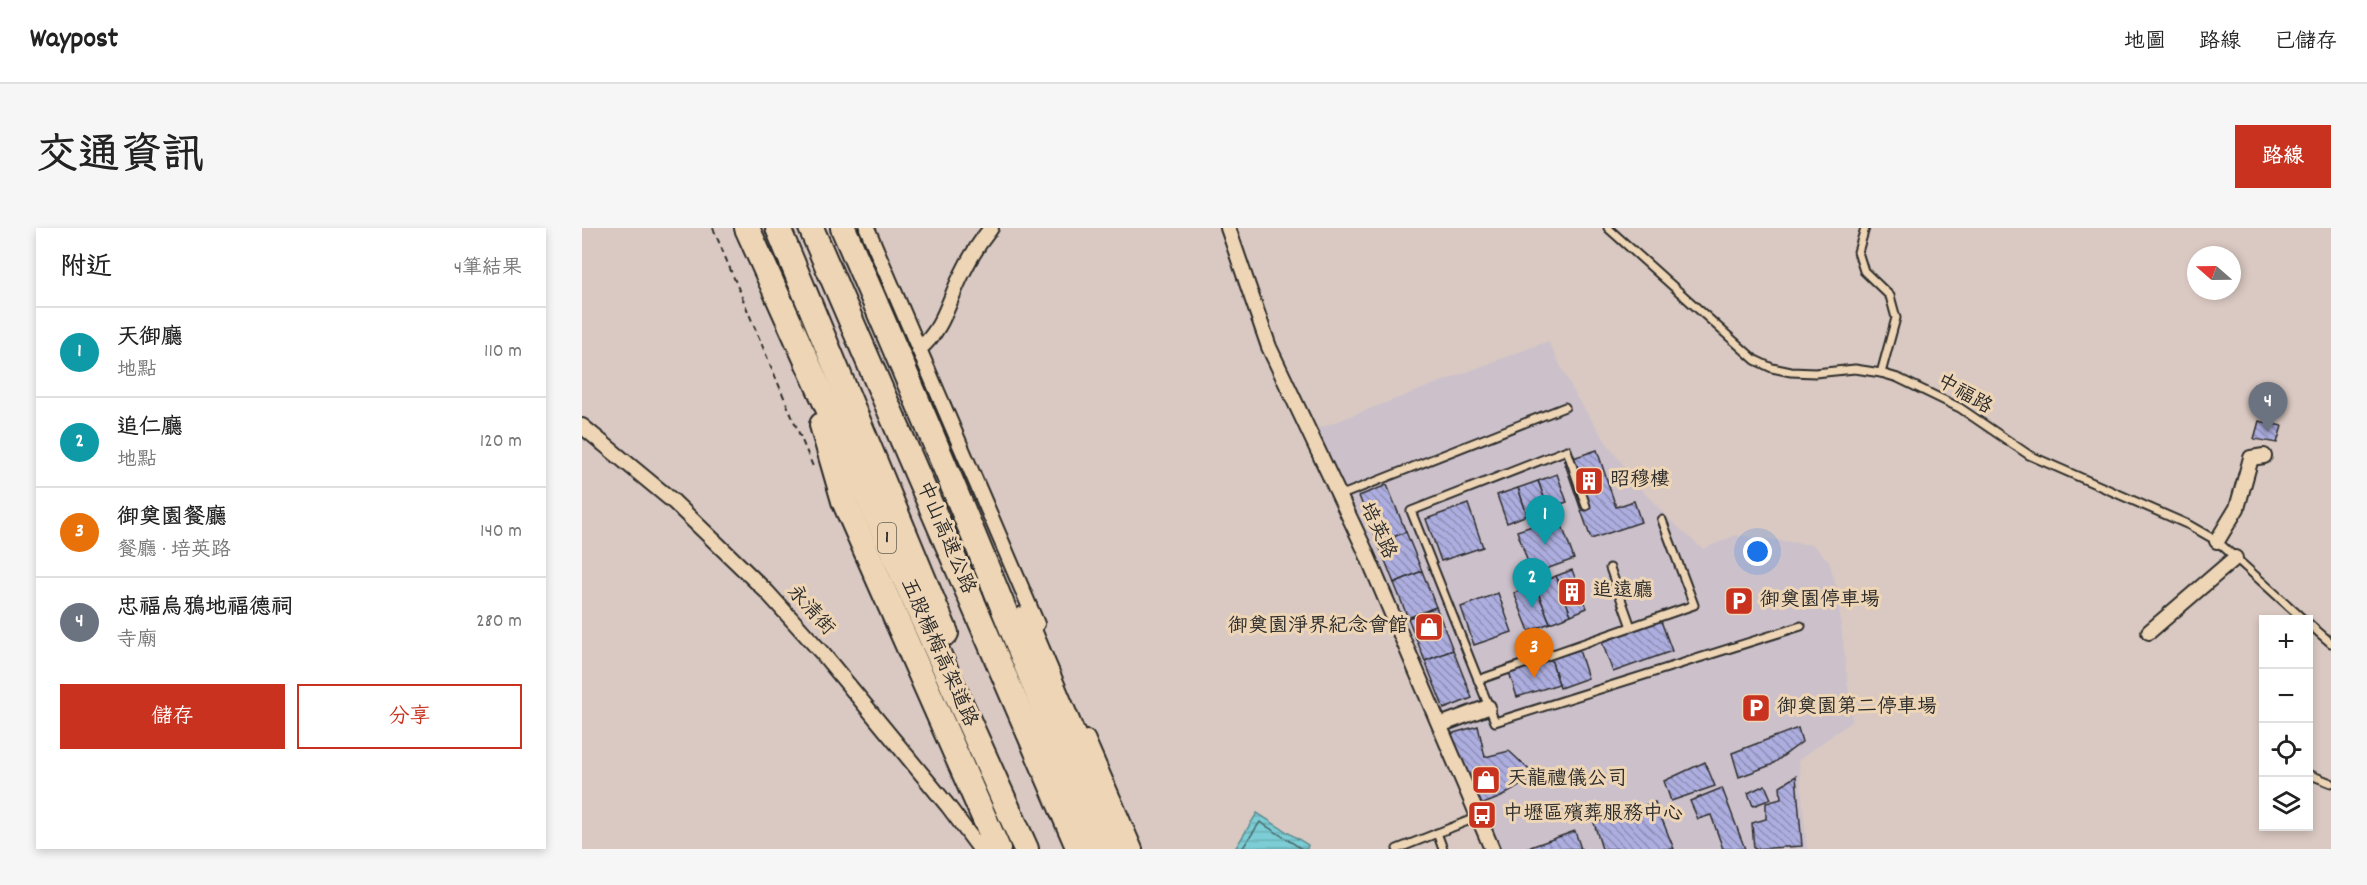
<!DOCTYPE html>
<html lang="zh-TW">
<meta charset="utf-8">
<style>
:root{--surface:#fff;--page:#f6f6f6;--text:#222;--muted:#767676;--line:#e0e0e0;--accent:#c8321e}
body{margin:0;font-family:Dekko,"LXGW WenKai TC",sans-serif;background:var(--page);color:var(--text)}
.controls{position:absolute;right:18px;bottom:18px;display:grid;overflow:hidden;border-radius:0px;box-shadow:0 3px 9px #0003}
.controls button{width:54px;height:54px;display:grid;place-items:center;padding:0;border:0;border-bottom:2px solid var(--line);background:var(--surface);color:var(--text);font:30px sans-serif}
.compass{position:absolute;left:1605px;top:18px;width:54px;height:54px;border-radius:50%;background:var(--surface);box-shadow:0 3px 9px #0003;rotate:290deg}
.you{position:absolute;left:1176px;top:324px;width:21px;height:21px;margin:-15px;border:4px solid #fff;border-radius:50%;background:#1a73e8;box-shadow:0 0 0 9px #1a73e833}
.badge{display:grid;place-items:center;width:39px;height:39px;border-radius:50%;background:var(--accent);color:#fff;font-size:20px;font-weight:700}
.pin{position:absolute;translate:-50% -50px;filter:drop-shadow(0 2px 3px #0008)}
.pin::after{content:'';position:absolute;top:32px;width:21px;height:18px;background:inherit;clip-path:polygon(0 0,100% 0,50% 100%)}
.list{margin:0;padding:0;list-style:none}
h2{display:flex;justify-content:space-between;align-items:center;height:78px;margin:0;padding:0 24px;font-size:26px}
h2 small{font-size:20px;font-weight:400;color:var(--muted)}
.list li{display:grid;grid-template-columns:39px 1fr auto;gap:18px;align-items:center;box-sizing:border-box;height:90px;padding:0 24px;border-top:2px solid var(--line)}
.list b{display:block;font-size:22px;white-space:nowrap}
.list p{margin:0;font-size:20px;white-space:nowrap;color:var(--muted)}
.list em{font-size:20px;font-style:normal;color:var(--muted)}
.actions{display:flex;gap:12px;padding:18px 24px}
.actions a{flex:1;padding:14px 0;border:2px solid var(--accent);border-radius:0px;text-align:center;font-size:21px;color:var(--accent)}
.actions .main{background:var(--accent);color:#fff}
.icon{flex:none;width:33px;height:33px;fill:none;stroke:currentColor;stroke-width:2;stroke-linecap:round;stroke-linejoin:round}
.map{position:relative;flex:none;width:1749px;height:621px;overflow:hidden;border-radius:0px}
header{display:flex;align-items:center;gap:36px;box-sizing:border-box;height:84px;padding:0 30px;background:var(--surface);border-bottom:2px solid var(--line)}
header strong{font-size:28px}
nav{display:flex;gap:33px;margin-inline-start:auto;font-size:21px}
.intro{display:flex;align-items:center;justify-content:space-between;box-sizing:border-box;height:144px;padding:0 36px}
h1{margin:0;font-size:42px}
.button{padding:15px 27px;border-radius:0px;background:var(--accent);color:#fff;font-size:21px;font-weight:700}
main{display:flex;gap:36px;padding:0 36px}
aside{flex:1;background:var(--surface);border-radius:0px;box-shadow:0 3px 9px #0003}
.map>svg:first-child{display:block}
</style>
<header>
<strong>Waypost</strong>
<nav><a>地圖</a><a>路線</a><a>已儲存</a></nav>
</header>
<div class="intro"><h1>交通資訊</h1><a class="button">路線</a></div>
<main>
<aside>
<h2>附近<small>4筆結果</small></h2>
<ul class="list">
<li><span class="badge" style="background:#0f9aa8">1</span><div><b>天御廳</b><p>地點</p></div><em>110 m</em></li>
<li><span class="badge" style="background:#0f9aa8">2</span><div><b>追仁廳</b><p>地點</p></div><em>120 m</em></li>
<li><span class="badge" style="background:#e8710a">3</span><div><b>御奠園餐廳</b><p>餐廳 · 培英路</p></div><em>140 m</em></li>
<li><span class="badge" style="background:#6b7280">4</span><div><b>忠福烏鴉地福德祠</b><p>寺廟</p></div><em>280 m</em></li>
</ul>
<div class="actions"><a class="main">儲存</a><a>分享</a></div>
</aside>
<div class="map">
<svg width="1749" height="621" viewBox="0 0 1749 621">
<defs>
<pattern id="water-rules" width="6" height="5" patternUnits="userSpaceOnUse" patternTransform="scale(1.5)"><rect width="6" height="5" fill="#7ccdd5"/><path d="M0 2.5h6" fill="none" stroke="#6bb0b7"/></pattern>
<pattern id="building-back-hatch" width="6" height="6" patternUnits="userSpaceOnUse" patternTransform="scale(1.5)"><rect width="6" height="6" fill="#adaedf"/><path d="M-1 5l2 2M0 0l6 6M5-1l2 2" fill="none" stroke="#8d8eb5"/></pattern>
</defs>
<rect width="100%" height="100%" fill="#dac9c2"/>
<filter id="ink" filterUnits="userSpaceOnUse"><feTurbulence type="fractalNoise" baseFrequency=".0167" numOctaves="2"/><feDisplacementMap in="SourceGraphic" scale="12" xChannelSelector="R" yChannelSelector="G"/><feConvolveMatrix kernelMatrix="1 2 1 2 8 2 1 2 1" color-interpolation-filters="sRGB"/></filter>
<g filter="url(#ink)">
<polygon fill="#ccc1cb" points="966,113 994,168 1025,215 1058,260 1087,291 1121,321 1154,307 1231,317 1247,333 1255,361 1270,493 1217,532 1225,621 916,621 735,201"/>
<polygon fill="url(#water-rules)" stroke="#5c8c91" stroke-width="1.5" points="675,585 726,617 725,621 653,621"/>
<g fill="none" stroke-linecap="round" stroke-linejoin="round">
<polyline stroke="#4b6c6f" stroke-width="1.5" points="660,621 678,594 720,621"/>
</g>
<g fill="url(#building-back-hatch)" stroke="#2b2b2b" stroke-width="1.5">
<polygon points="1677,193 1700,198 1695,215 1672,211"/>
<polygon points="1015,222 1034,279 1052,273 1059,294 1009,311 982,233"/>
<polygon points="975,246 985,274 966,280 956,253"/>
<polygon points="956,253 966,280 945,287 936,260"/>
<polygon points="805,257 824,304 796,315 777,268"/>
<polygon points="936,260 945,287 925,295 915,267"/>
<polygon points="886,276 901,319 859,333 844,291"/>
<polygon points="977,289 992,331 950,346 935,303"/>
<polygon points="824,304 840,343 812,355 796,315"/>
<polygon points="990,342 1005,380 989,387 974,348"/>
<polygon points="840,343 854,379 826,390 812,355"/>
<polygon points="974,348 989,387 968,395 953,357"/>
<polygon points="953,357 968,395 947,403 932,365"/>
<polygon points="916,365 930,404 892,417 879,379"/>
<polygon points="854,379 871,422 843,433 826,390"/>
<polygon points="1079,393 1090,423 1031,444 1020,414"/>
<polygon points="871,422 890,470 862,481 843,433"/>
<polygon points="997,422 1006,450 978,460 969,431"/>
<polygon points="969,431 977,456 935,469 927,444"/>
<polygon points="896,498 903,529 927,523 954,548 919,569 899,577 868,506"/>
<polygon points="1216,500 1220,514 1189,537 1157,549 1150,525"/>
<polygon points="1123,534 1133,558 1089,573 1082,553"/>
<polygon points="1214,548 1220,618 1172,621 1170,595 1184,591 1184,575 1199,571 1198,558"/>
<polygon points="1183,557 1189,571 1171,578 1166,565"/>
<polygon points="1140,560 1163,621 1141,621 1129,587 1116,591 1108,573"/>
<polygon points="1073,574 1092,621 1020,621 1012,595"/>
<polygon points="993,603 999,621 943,621"/>
</g>
<g fill="none" stroke-linecap="round" stroke-linejoin="round">
<g stroke="#2b2b2b" stroke-width="11">
<g id="service">
<polyline points="1026,0 1173,132 1190,140 1209,144 1233,145 1273,141 1299,145 1316,150 1378,180 1447,227 1607,297 1635,313 1722,392"/>
<polyline points="1283,0 1276,24 1282,43 1308,68 1314,90 1299,145"/>
<polyline points="757,268 983,179"/>
<polyline points="1004,278 985,222 829,283 913,494 1219,398"/>
<polyline points="1028,340 1049,399"/>
<polyline points="1726,395 1749,415"/>
<polyline points="896,452 1112,377 1080,292"/>
<polyline points="1726,546 1749,555"/>
<polyline points="855,605 861,621"/>
<polyline points="815,621 896,589"/>
</g>
</g>
<g stroke="#2b2b2b" stroke-width="18">
<g id="minor">
<polyline points="285,0 455,396"/>
<polyline points="646,0 687,119 782,320 910,621"/>
<path d="M337,121C361,102 366,74 379,48C387,31 397,15 409,0"/>
<polyline points="0,198 92,274 185,364 241,426 366,578 398,621"/>
<polyline points="1635,313 1655,280 1669,230 1682,228"/>
<polyline points="1567,404 1653,330"/>
<polyline points="858,497 906,479"/>
<polyline points="505,510 553,621"/>
</g>
</g>
<g stroke="#2b2b2b" stroke-width="28">
<g id="motorway">
<polyline points="165,0 444,621"/>
<polyline points="196,0 364,405"/>
<polyline points="229,0 497,621"/>
<path d="M261,0C350,205 437,411 516,621"/>
<polyline points="240,197 262,273 416,621"/>
<polyline points="442,391 539,621"/>
</g>
</g>
<polyline stroke="#2b2b2b" stroke-width="2" stroke-dasharray="6 4.5" stroke-linecap="butt" points="131,0 232,241"/>
<use href="#service" stroke="#edd5b5" stroke-width="7"/>
<use href="#minor" stroke="#edd5b5" stroke-width="14"/>
<use href="#motorway" stroke="#edd5b5" stroke-width="24"/>
</g>
</g>
<defs>
<g id="building-square" transform="scale(1.5)"><rect x="-9" y="-9" width="18" height="18" rx="4" fill="#c8321e" stroke="#edd5b5"/><path d="M-4-6H4V6H1V3H-1V6H-4ZM-2.5-4.3h1.7v1.8h-1.7ZM.8-4.3h1.7v1.8H.8ZM-2.5-1h1.7V.8h-1.7ZM.8-1h1.7V.8H.8Z" fill="#fff"/></g>
<g id="parking-square" transform="scale(1.5)"><rect x="-9" y="-9" width="18" height="18" rx="4" fill="#c8321e" stroke="#edd5b5"/><path d="M-3.5-5.5H1a3.5 3.5 0 0 1 0 7H-1V5.5H-3.5ZM-1-3.4V-.6H.8a1.4 1.4 0 0 0 0-2.8Z" fill="#fff"/></g>
<g id="shop-square" transform="scale(1.5)"><rect x="-9" y="-9" width="18" height="18" rx="4" fill="#c8321e" stroke="#edd5b5"/><path d="M-5-2.5h2.3a2.7 3.5 0 0 1 5.4 0H5L5.5 6h-11ZM-1.5-2.5h3a1.5 2.3 0 0 0-3 0Z" fill="#fff"/></g>
<g id="bus-square" transform="scale(1.5)"><rect x="-9" y="-9" width="18" height="18" rx="4" fill="#c8321e" stroke="#edd5b5"/><path d="M-5-6H5V4H4V6H2V4H-2V6H-4V4H-5ZM-3.5-4V0h7V-4ZM-3.5 1.2v1.5H-2V1.2ZM2 1.2v1.5H3.5V1.2Z" fill="#fff"/></g>
</defs>
<g fill-rule="evenodd">
<use href="#building-square" x="1007" y="253"/>
<use href="#building-square" x="990" y="364"/>
<use href="#parking-square" x="1157" y="373"/>
<use href="#shop-square" x="847" y="399"/>
<use href="#parking-square" x="1174" y="480"/>
<use href="#shop-square" x="904" y="552"/>
<use href="#bus-square" x="900" y="587"/>
</g>
<g text-anchor="middle" dominant-baseline="central" stroke-width="6" stroke-linejoin="round" paint-order="stroke">
<rect fill="#edd5b5" stroke="#655e54" stroke-width="1.5" x="296" y="295" width="18" height="30" rx="4.5"/>
<g font-size="18" font-weight="bold" fill="#2b2b2b">
<text x="305" y="310">1</text>
</g>
<g font-size="20" fill="#2b2b2b" stroke="#edd5b5">
<text transform="translate(1382 167) rotate(30)">中福路</text>
<text transform="translate(795 303) rotate(65)">培英路</text>
<text transform="translate(363 310) rotate(67)">中山高速公路</text>
<text transform="translate(228 383) rotate(48)">永清街</text>
<text transform="translate(356 425) rotate(66)">五股楊梅高架道路</text>
</g>
<g font-size="20" fill="#2b2b2b" stroke="#edd5b5" text-anchor="start">
<text x="1028" y="253">昭穆樓</text>
<text x="1011" y="364">追遠廳</text>
<text x="1178" y="373">御奠園停車場</text>
<text x="826" y="399" text-anchor="end">御奠園淨界紀念會館</text>
<text x="1195" y="480">御奠園第二停車場</text>
<text x="925" y="552">天龍禮儀公司</text>
<text x="921" y="587">中壢區殯葬服務中心</text>
</g>
</g>
</svg>
<div class="controls">
<button>+</button>
<button>−</button>
<button><svg class="icon" aria-label="locate" viewBox="0 0 24 24"><circle cx="12" cy="12" r="6"/><path d="M12 2v4M12 18v4M2 12h4M18 12h4"/></svg></button>
<button><svg class="icon" aria-label="layers" viewBox="0 0 24 24"><path d="M12 4l9 5-9 5-9-5zM3 14l9 5 9-5"/></svg></button>
</div>
<svg class="compass" viewBox="-18 -18 36 36"><path d="M0-13l5 13h-10z" fill="#e53935"/><path d="M0 13l5-13h-10z" fill="#767676"/></svg>
<div class="you"></div>
<div class="pin badge" style="left:963px;top:317px;background:#0f9aa8">1</div>
<div class="pin badge" style="left:950px;top:380px;background:#0f9aa8">2</div>
<div class="pin badge" style="left:952px;top:450px;background:#e8710a">3</div>
<div class="pin badge" style="left:1686px;top:204px;background:#6b7280">4</div>
</div>
</main>
